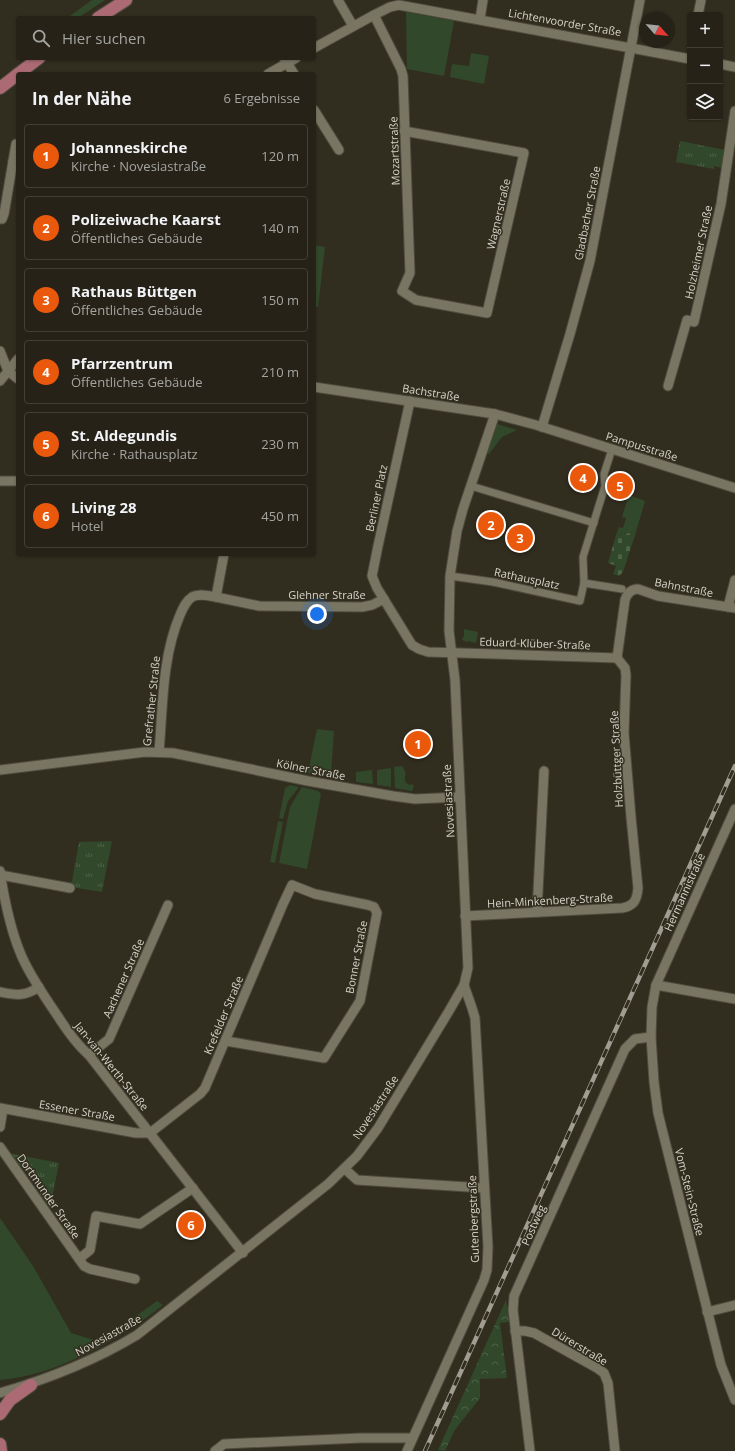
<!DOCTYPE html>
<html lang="de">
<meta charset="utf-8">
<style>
:root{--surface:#262217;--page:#2e2a20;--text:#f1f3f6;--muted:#a4a4a1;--line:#423f36;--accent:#ea580c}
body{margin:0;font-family:"Open Sans",sans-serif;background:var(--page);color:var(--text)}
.controls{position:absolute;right:12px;top:12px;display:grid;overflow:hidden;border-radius:4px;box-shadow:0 1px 3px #0004}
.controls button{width:36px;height:36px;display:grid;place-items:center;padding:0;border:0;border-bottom:1px solid var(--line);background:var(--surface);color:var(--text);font:20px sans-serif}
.compass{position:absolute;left:639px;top:12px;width:36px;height:36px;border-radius:50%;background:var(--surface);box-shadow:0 1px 3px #0004;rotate:117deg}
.you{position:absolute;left:317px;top:614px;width:14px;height:14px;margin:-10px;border:3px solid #fff;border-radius:50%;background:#1a73e8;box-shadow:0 0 0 6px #1a73e833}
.badge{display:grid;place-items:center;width:26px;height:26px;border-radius:50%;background:var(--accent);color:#fff;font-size:13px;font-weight:700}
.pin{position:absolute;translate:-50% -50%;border:2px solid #fff;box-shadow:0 1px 4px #0006}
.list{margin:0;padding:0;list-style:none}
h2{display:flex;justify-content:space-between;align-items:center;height:52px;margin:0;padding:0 16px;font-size:17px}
h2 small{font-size:13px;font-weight:400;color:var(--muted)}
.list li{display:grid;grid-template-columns:26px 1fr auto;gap:12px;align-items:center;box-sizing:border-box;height:64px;margin:0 8px 8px;padding:0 8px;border:1px solid var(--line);border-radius:4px}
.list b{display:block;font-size:15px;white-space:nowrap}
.list p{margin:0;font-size:13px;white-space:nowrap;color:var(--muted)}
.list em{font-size:13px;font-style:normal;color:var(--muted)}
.icon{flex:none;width:22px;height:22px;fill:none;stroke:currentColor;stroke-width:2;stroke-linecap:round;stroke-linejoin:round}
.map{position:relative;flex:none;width:735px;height:1451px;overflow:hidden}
.search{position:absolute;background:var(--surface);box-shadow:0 1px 3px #0004;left:16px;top:16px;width:300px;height:44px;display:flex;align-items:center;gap:10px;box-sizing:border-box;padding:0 14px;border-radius:4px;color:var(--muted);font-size:15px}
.panel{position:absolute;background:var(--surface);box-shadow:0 1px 3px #0004;left:16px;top:72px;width:300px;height:484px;border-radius:4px}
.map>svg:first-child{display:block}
</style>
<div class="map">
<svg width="735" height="1451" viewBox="0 0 735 1451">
<defs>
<pattern id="forest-crowns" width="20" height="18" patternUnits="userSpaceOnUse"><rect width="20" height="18" fill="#31482a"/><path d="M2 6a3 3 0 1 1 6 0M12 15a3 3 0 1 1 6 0" fill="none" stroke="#4e6248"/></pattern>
<pattern id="cemetery-stones" width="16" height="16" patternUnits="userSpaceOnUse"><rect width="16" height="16" fill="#31482a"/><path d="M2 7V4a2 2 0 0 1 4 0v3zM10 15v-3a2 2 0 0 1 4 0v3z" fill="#4e6248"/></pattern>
<pattern id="park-tufts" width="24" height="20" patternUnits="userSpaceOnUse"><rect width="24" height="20" fill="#31482a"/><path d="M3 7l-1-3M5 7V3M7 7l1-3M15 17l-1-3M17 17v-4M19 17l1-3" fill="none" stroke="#4e6248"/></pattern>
</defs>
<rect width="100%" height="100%" fill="#322e1f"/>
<g fill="#31482a">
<polygon points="92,0 105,0 78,18 67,18"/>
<polygon points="406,12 454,21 444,76 407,69"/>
<polygon points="471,53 489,56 484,84 450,77 452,64 469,66"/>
<polygon points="314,245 325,247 318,307 314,307"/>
<polygon points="497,424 517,430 502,437 489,454 487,454"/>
<polygon points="629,495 645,501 636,532 616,535 619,527 623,528 626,518 622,517"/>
<polygon points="464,629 478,632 476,643 468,641 467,642 462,640 463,637 464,636"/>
<polygon points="317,729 334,731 331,775 321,776 308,773"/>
<path d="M402,766L406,773C404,778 404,783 410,785L411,784L413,785L414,787L412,791L395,788L394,767Z"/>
<polygon points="391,768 391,787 377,785 377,770"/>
<polygon points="372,770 373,784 356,782 356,772"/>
<polygon points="290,785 299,787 288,801 283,819 279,818 285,788"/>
<polygon points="302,787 318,791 321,794 307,869 279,863 290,807"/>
<polygon points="278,821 283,822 275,863 270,862"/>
<path d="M0,1218L33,1266L71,1333L94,1340L122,1326L157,1301L163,1305C121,1339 55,1376 0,1380Z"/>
</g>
<polygon fill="url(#forest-crowns)" points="506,1300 509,1322 500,1323 507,1378 480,1379 480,1398 454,1431 445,1451 438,1450"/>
<polygon fill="url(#cemetery-stones)" points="636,532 623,572 619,576 613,574 616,566 608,563 616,535"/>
<g fill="url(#park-tufts)">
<polygon points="680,141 725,150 722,168 714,166 714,169 676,162"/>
<polygon points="112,841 102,892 71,887 79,842"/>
<path d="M8,1153L59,1163L50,1209L48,1211C42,1200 37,1187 30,1176C24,1167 14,1162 8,1153Z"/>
</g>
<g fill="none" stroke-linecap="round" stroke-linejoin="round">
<g stroke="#4f4b3e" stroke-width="9">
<g id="pedestrian">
<polyline points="471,486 594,523"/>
<polyline points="450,576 493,582 580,601 584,583 583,557 605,486 604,474 612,449"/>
<polyline points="584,583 622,589"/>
</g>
</g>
<g stroke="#4f4b3e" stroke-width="11">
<g id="minor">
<polyline points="338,0 353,26"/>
<polyline points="374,15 401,69 403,76 410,273 402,291 416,300 487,313 524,153 404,131"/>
<polyline points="698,15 701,0"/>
<polyline points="480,19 483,0"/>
<polyline points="314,48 374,15 390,7 399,5 690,59"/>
<polyline points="284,58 294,74"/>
<polyline points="720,64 735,67"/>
<polyline points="268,74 296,58"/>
<polyline points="314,110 339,150"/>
<polyline points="18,144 16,144 13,161 18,162"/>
<polyline points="0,219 2,219 4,214 13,161"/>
<polyline points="0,351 8,371 18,379"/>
<polyline points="0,381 18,359"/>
<polyline points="668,386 687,320 694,322 721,204 735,111"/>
<polyline points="314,387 495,414 536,425 735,488"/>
<polyline points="410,401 378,546 372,576 377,588 412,645 419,649 428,652 617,658"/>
<polyline points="542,427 570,334 590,261 640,0"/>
<polyline points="0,481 18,481"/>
<polyline points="224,554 216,597 259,606 362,607 372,605 384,599"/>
<polyline points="728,607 735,580"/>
<path d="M617,658L625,600C627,594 631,589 638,589L658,596L735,608"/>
<path d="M159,752C163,706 162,657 180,615C183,608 186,601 192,597C199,593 209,596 216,597"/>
<polyline points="0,770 145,752 173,753 308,781 393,796 415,799 460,797"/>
<polyline points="735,809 656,985 652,1007 651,1037 654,1082 658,1113 721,1365 735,1400"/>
<path d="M0,871C4,898 11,932 22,957C31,977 44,996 57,1015C66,1029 76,1044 89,1055L243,1253"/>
<polyline points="0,875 70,888"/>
<polyline points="537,912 544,771"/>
<path d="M465,916L622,908C634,906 637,900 638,888L631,817L624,733L626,675L625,668L617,658"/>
<polyline points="656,985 735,999"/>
<path d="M0,992C16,995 24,997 39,987"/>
<polyline points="89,1055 109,1039 168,905"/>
<polyline points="0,1108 136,1133 150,1133 200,1094 205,1088 283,904 292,885 315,894 368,905 374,907 377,913 360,1001 324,1058 226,1041"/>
<polyline points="0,1127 3,1109"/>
<polyline points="0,1147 79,1259 90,1250 96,1216 140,1224 193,1188"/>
<polyline points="345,1169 357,1180 484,1188"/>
<polyline points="79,1259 84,1266 90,1269 135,1279"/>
<polyline points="707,1312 735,1305"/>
<polyline points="515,1331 525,1331 534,1333 597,1368 604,1373 608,1383 615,1451"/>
<path d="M0,1393C48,1379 94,1361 137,1335L328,1184L357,1156L378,1128L449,1011L464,985L468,968L455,680L449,631L450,576L457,531L463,509L495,414"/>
<polyline points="215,1451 224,1444 361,1438 412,1438"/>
<polyline points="407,1451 484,1280 487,1270 488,1247 475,1018 472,1008 464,985"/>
<polyline points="530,1451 513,1310 514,1296 625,1049 635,1039 651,1037"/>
</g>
</g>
<g stroke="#4f4b3e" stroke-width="14">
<g id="primary">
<polyline points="98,18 126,0"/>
<polyline points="18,74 39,58"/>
<polyline points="0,88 18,74"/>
<polyline points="0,1414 10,1400 31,1385"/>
<polyline points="0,1444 1,1451"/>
</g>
</g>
<use href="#pedestrian" stroke="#797563" stroke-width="7"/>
<use href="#minor" stroke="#797563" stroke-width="9"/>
<use href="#primary" stroke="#ab6a74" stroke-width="12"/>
<g stroke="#a19d92" stroke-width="4.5">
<polyline id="rail" points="425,1451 735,766"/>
</g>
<use href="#rail" stroke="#322e1f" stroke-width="3" stroke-dasharray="9" stroke-linecap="butt"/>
</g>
<g text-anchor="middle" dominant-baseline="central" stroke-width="3" stroke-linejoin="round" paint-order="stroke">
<g font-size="11" fill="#d6d3ca" stroke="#322e1f">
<text transform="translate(565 22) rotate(10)">Lichtenvoorder Straße</text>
<text transform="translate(394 151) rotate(-92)">Mozartstraße</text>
<text transform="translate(587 213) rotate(-79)">Gladbacher Straße</text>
<text transform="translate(498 214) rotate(-77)">Wagnerstraße</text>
<text transform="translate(698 252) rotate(-78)">Holzheimer Straße</text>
<text transform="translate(431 392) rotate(9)">Bachstraße</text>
<text transform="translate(642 446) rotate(17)">Pampusstraße</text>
<text transform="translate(376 498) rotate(-78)">Berliner Platz</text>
<text transform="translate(527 578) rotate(12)">Rathausplatz</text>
<text transform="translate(684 587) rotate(11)">Bahnstraße</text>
<text x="327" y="594">Glehner Straße</text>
<text transform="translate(535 643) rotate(2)">Eduard-Klüber-Straße</text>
<text transform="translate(151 701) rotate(-84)">Grefrather Straße</text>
<text transform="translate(616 759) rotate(-93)">Holzbüttger Straße</text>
<text transform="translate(311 769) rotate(11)">Kölner Straße</text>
<text transform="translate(448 801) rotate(-93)">Novesiastraße</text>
<text transform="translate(684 892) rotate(-66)">Hermannistraße</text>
<text transform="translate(550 900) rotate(-3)">Hein-Minkenberg-Straße</text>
<text transform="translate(356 957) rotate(-79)">Bonner Straße</text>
<text transform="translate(123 978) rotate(-66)">Aachener Straße</text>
<text transform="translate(223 1015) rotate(-67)">Krefelder Straße</text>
<text transform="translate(112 1066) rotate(51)">Jan-van-Werth-Straße</text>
<text transform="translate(375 1107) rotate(-57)">Novesiastraße</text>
<text transform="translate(77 1110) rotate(10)">Essener Straße</text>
<text transform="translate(690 1192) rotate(76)">Vom-Stein-Straße</text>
<text transform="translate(49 1196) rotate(55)">Dortmunder Straße</text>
<text transform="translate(473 1219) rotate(-92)">Gutenbergstraße</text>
<text transform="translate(533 1225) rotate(-66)">Postweg</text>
<text transform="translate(108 1335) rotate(-29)">Novesiastraße</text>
<text transform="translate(580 1346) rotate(31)">Dürerstraße</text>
</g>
</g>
</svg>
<div class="controls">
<button>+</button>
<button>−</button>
<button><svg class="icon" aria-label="layers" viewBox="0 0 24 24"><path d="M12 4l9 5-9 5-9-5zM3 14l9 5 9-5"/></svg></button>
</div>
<svg class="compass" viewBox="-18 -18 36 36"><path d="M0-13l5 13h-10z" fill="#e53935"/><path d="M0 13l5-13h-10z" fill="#a4a4a1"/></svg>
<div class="you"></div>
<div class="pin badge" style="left:418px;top:744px">1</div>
<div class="pin badge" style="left:491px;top:525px">2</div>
<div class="pin badge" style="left:520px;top:538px">3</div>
<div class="pin badge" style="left:583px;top:478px">4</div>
<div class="pin badge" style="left:620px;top:486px">5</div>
<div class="pin badge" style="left:191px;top:1225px">6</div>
<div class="search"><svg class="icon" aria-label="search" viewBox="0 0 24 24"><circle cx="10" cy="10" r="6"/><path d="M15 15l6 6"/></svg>Hier suchen</div>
<section class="panel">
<h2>In der Nähe<small>6 Ergebnisse</small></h2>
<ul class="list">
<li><span class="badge">1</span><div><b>Johanneskirche</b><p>Kirche · Novesiastraße</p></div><em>120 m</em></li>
<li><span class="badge">2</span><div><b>Polizeiwache Kaarst</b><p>Öffentliches Gebäude</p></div><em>140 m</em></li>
<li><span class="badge">3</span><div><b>Rathaus Büttgen</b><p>Öffentliches Gebäude</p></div><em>150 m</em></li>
<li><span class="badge">4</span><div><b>Pfarrzentrum</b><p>Öffentliches Gebäude</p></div><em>210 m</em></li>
<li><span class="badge">5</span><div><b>St. Aldegundis</b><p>Kirche · Rathausplatz</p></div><em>230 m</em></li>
<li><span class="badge">6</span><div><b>Living 28</b><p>Hotel</p></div><em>450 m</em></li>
</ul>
</section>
</div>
